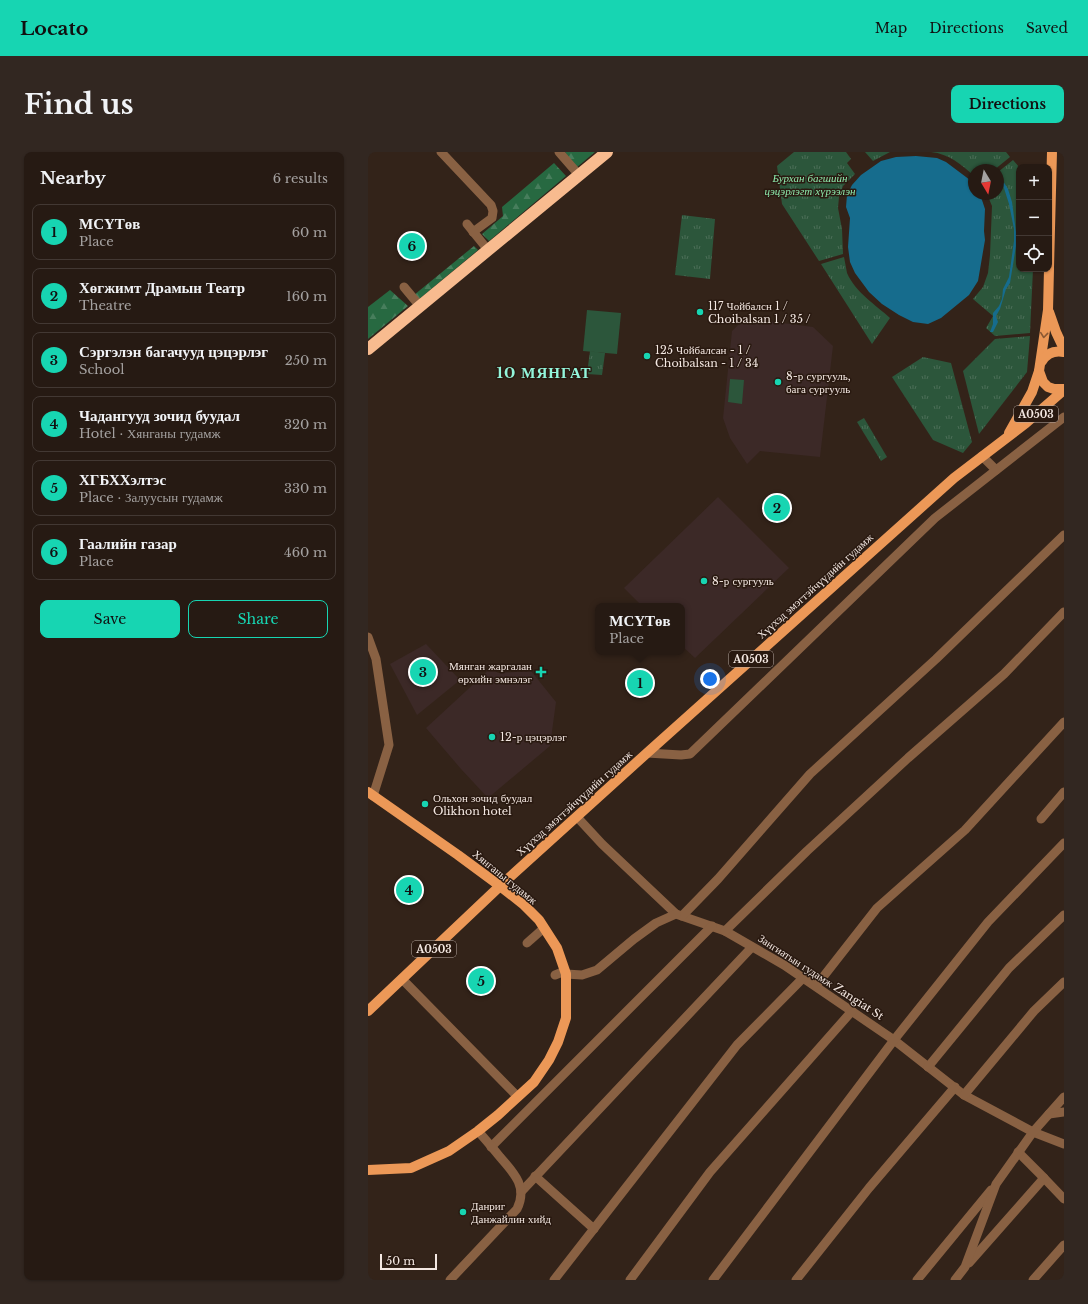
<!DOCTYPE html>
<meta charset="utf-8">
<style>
:root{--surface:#261a13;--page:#322721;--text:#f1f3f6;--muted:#a4a1a0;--line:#423833;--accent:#17d5b2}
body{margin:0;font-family:"Libre Baskerville",serif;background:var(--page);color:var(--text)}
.controls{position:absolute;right:12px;top:12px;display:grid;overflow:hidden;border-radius:8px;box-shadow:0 1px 3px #0004}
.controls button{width:36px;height:36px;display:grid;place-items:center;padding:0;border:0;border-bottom:1px solid var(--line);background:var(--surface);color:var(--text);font:20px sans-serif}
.compass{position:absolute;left:600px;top:12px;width:36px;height:36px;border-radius:50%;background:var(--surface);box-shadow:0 1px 3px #0004;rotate:170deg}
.scale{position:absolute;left:12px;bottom:10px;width:57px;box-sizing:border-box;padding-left:4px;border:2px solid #f4e8e2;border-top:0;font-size:11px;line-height:14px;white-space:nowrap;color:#f4e8e2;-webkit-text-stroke:3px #291910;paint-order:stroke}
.you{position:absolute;left:342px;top:527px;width:14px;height:14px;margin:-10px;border:3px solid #fff;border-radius:50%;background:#1a73e8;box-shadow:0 0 0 6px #1a73e833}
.badge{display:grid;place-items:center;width:26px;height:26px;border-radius:50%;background:var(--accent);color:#111;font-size:13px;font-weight:700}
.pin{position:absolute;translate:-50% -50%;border:2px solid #fff;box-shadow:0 1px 4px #0006}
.popup{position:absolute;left:227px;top:451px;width:90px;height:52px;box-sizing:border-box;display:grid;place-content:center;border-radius:8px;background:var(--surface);filter:drop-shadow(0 1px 3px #0005);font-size:13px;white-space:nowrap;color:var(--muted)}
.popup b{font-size:15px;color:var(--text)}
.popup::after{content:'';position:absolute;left:50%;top:100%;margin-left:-8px;border:8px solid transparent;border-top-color:var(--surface)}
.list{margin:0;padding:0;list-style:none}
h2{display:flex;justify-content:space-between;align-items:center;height:52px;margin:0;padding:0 16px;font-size:17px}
h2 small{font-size:13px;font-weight:400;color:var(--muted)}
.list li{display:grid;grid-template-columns:26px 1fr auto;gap:12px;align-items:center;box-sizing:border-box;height:56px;margin:0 8px 8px;padding:0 8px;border:1px solid var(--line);border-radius:8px}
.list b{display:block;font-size:15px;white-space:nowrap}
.list p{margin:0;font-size:13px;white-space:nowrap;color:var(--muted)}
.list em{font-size:13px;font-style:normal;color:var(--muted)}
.actions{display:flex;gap:8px;padding:12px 16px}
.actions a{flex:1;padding:9px 0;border:1px solid var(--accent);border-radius:8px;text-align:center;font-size:14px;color:var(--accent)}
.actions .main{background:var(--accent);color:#111}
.icon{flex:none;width:22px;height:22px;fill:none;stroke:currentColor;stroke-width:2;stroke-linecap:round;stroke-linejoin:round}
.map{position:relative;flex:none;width:696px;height:1128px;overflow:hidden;border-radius:8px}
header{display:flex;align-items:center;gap:24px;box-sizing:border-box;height:56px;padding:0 20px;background:var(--accent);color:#111}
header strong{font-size:19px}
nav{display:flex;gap:22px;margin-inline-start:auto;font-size:14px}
.intro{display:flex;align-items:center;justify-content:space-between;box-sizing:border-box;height:96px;padding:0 24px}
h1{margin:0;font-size:28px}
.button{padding:10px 18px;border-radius:8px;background:var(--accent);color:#111;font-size:14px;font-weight:700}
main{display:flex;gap:24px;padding:0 24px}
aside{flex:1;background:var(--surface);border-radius:8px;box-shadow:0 1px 3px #0004}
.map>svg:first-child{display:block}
</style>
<header>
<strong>Locato</strong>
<nav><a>Map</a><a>Directions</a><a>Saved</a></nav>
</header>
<div class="intro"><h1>Find us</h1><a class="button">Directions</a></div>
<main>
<aside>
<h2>Nearby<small>6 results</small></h2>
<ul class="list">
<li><span class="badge">1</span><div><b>МСҮТөв</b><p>Place</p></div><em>60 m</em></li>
<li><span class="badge">2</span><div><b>Хөгжимт Драмын Театр</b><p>Theatre</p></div><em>160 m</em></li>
<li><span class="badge">3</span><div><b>Сэргэлэн багачууд цэцэрлэг</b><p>School</p></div><em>250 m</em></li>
<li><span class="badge">4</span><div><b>Чадангууд зочид буудал</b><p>Hotel · Хянганы гудамж</p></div><em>320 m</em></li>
<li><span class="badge">5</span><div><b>ХГБХХэлтэс</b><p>Place · Залуусын гудамж</p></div><em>330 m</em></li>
<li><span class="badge">6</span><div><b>Гаалийн газар</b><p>Place</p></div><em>460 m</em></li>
</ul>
<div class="actions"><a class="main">Save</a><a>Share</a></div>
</aside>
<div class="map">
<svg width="696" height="1128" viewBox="0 0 696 1128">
<defs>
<pattern id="grass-tufts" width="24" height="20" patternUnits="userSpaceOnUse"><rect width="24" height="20" fill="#2c563b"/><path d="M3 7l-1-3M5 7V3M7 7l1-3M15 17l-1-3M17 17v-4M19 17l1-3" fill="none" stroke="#4b6e57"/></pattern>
<pattern id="forest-firs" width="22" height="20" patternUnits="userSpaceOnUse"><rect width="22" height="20" fill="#276941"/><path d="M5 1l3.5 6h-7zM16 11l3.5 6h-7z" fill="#477e5c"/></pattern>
</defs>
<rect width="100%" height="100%" fill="#332319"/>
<g fill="#3c2927">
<polygon points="377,166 445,175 465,194 452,305 392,299 379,312 362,286 355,266 364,179"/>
<polygon points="350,345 421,416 327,506 314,494 314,454 274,454 256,436"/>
<polygon points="58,492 92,528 49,563 22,512"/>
<polygon points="124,515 130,521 163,519 188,550 182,594 120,646 93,617 58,576"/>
</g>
<g fill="url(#grass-tufts)">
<polygon points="426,0 478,0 483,7 479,11 487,22 475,34 471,45 470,56 474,77 475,102 451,109 414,52 409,14"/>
<polygon points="497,0 522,0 505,9"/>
<path d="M563,0H638L642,5L626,18H606V24C593,12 581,2 563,0Z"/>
<polygon points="645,8 651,15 651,117 665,117 662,181 627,184 618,176 625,164 605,147 615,135 620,121 622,103 624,54 619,42 630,42 630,20"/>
<polygon points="314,63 347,67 342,127 307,123"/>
<path d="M476,105C477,110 478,116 479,121C487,140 508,153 522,166L504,192L453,112Z"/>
<polygon points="662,184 659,220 611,282 595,219 627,187"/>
<polygon points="222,199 237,201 234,223 219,222"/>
<polygon points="555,205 583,211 604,290 595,301 565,288 524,225"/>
<polygon points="496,266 519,305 513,309 489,270"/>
</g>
<g fill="url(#forest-firs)">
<polygon points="197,0 227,0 208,16"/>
<polygon points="186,11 198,24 121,89 114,82 135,64 134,55"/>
<polygon points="106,94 110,98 50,148 46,143"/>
<polygon points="22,138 40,154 0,187 0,155"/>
</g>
<g fill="#2c563b">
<polygon points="219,158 253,161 249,202 215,199"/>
<polygon points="362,227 376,228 374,252 360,250"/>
</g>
<g fill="#166c8d">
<polygon points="548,4 569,6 578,10 602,28 606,34 606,42 612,42 617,57 616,79 617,88 610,129 601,143 573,166 560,172 545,170 531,163 514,152 501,140 487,121 482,110 480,95 482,66 478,55 479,43 484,33 493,23 513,9 528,5"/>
<polygon points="630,21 640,37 644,50 648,80 648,94 642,131 638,137 632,157 628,164 630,170 625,180 622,180 625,172 625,161 631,154 634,147 635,137 641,125 646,89 646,77 641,52 635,33 630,24"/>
</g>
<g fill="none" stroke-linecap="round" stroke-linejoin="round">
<g stroke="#896143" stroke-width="9">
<polyline points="73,0 123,53 125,59 124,66 105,80"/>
<polyline points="191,0 211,23"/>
<polyline points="99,72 120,98"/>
<polyline points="36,135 51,153"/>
<polyline points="614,304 628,318"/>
<polyline points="0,485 8,507 21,593 5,644"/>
<polyline points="279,601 313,603 322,602 567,366 696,265"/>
<polyline points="209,665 234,692 308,762 357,779 416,813 526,888 596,943 665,980 696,992"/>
<polyline points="673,667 696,640"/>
<polyline points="314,764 350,727 442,622 568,507 696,383"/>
<polyline points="357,779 439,699 540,606 636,522 696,460"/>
<polyline points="159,791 176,776"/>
<polyline points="198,822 214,823 229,818 266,787 288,771 308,762"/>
<polyline points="187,823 197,819"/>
<polyline points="34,827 150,945"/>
<polyline points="448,834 509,756 597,678 696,570"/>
<polyline points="560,915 641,816 696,763"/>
<polyline points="596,943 666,859 696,830"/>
<polyline points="681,962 696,960"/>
<polyline points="123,995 344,774"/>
<polyline points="650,1000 676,1026"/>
<polyline points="167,1024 226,1077"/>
<polyline points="153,1040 384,795"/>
<polyline points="601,1111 676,1026 696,1047"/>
<path d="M82,1128L149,1057C160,1035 146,1021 132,1005C125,996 117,987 110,979"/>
<polyline points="186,1128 369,893 435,826"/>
<polyline points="262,1128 342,1020 484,859"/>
<polyline points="345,1128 526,888 620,770 696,691"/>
<polyline points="428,1128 501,1036 587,935"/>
<polyline points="549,1128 623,1038"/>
<polyline points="587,1128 597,1115 628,1032 665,980 696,945"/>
<polyline points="665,1128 696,1093"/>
</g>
<g stroke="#ec9857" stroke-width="10">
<polyline points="681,115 684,0"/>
<polyline points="681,117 680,158 671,219 675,230 680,235 686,237 696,237"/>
<polyline points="681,160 688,180 696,197"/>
<path d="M674,209C679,201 686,198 696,200"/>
<polyline points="641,281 664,240 671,219"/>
<polyline points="0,640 90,703 132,734 155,752 171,768 189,796 198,822 198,866 190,890 181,908 166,930 130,963 110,979 81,999 43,1016 0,1018"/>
<polyline points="0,859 132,734 279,601 586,326 658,271 696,238"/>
</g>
<polyline stroke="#f8bb8f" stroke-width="12" points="0,197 239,0"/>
</g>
<defs><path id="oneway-chevron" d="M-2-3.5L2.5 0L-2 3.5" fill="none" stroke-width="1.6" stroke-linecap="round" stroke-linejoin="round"/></defs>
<use stroke="#8a5834" href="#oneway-chevron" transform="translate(676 183) rotate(96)"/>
<g fill="#17d5b2" stroke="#291910" stroke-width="1.5">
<circle cx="332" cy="160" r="4"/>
<circle cx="279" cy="204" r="4"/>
<circle cx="410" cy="230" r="4"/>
<circle cx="336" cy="429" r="4"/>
<path d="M171 514h4v4h4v4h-4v4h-4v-4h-4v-4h4z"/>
<circle cx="124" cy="585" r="4"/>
<circle cx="57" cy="652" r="4"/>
<circle cx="95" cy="1060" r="4"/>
</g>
<g text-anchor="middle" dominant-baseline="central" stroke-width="3" stroke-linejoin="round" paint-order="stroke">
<g fill="#291910" stroke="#b7aaa3" stroke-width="1">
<rect x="646" y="254" width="44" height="16" rx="3"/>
<rect x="361" y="499" width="44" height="16" rx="3"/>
<rect x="44" y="789" width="44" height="16" rx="3"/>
</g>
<g font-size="10" font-weight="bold" fill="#f4e8e2">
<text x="668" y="262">A0503</text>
<text x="383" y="507">A0503</text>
<text x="66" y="797">A0503</text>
</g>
<g font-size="11" font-style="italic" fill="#8eeaad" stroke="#291910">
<text x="442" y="26">Бурхан багшийн<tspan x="442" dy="13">цэцэрлэгт хүрээлэн</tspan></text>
</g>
<g font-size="11" fill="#f4e8e2" stroke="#291910" text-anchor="start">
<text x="340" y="154">117 Чойбалсн 1 /<tspan x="340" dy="13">Choibalsan 1 / 35 /</tspan></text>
<text x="287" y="198">125 Чойбалсан - 1 /<tspan x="287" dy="13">Choibalsan - 1 / 34</tspan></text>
<text x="418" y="224">8-р сургууль,<tspan x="418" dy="13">бага сургууль</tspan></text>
<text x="344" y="429">8-р сургууль</text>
<text x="164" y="514" text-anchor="end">Мянган жаргалан<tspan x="164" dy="13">өрхийн эмнэлэг</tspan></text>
<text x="132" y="585">12-р цэцэрлэг</text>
<text x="65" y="646">Ольхон зочид буудал<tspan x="65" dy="13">Olikhon hotel</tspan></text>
<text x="103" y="1054">Данриг<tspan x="103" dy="13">Данжайлин хийд</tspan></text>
</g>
<g font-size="11" fill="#f4e8e2" stroke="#291910">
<text transform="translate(447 434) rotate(-42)">Хүүхэд эмэгтэйчүүдийн гудамж</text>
<text transform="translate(206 651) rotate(-42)">Хүүхэд эмэгтэйчүүдийн гудамж</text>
<text transform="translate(137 725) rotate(39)">Хянганы гудамж</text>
<text transform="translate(453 825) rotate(33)">Зангиатын гудамж Zangiat St</text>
</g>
<g font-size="15" font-weight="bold" letter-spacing="1" fill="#93f5db" stroke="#291910">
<text x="176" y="220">10 МЯНГАТ</text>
</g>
</g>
</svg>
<div class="controls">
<button>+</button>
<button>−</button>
<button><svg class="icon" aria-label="locate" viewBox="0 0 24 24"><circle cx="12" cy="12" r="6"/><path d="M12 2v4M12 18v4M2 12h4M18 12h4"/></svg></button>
</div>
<svg class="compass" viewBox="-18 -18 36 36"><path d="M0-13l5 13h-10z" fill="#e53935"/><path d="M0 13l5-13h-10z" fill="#a4a1a0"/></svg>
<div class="scale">50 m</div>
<div class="you"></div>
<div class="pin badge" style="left:272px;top:531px">1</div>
<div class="popup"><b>МСҮТөв</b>Place</div>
<div class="pin badge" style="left:409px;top:356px">2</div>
<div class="pin badge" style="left:55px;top:520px">3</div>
<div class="pin badge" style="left:41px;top:738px">4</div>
<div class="pin badge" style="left:113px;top:829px">5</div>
<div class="pin badge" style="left:44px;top:94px">6</div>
</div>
</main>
